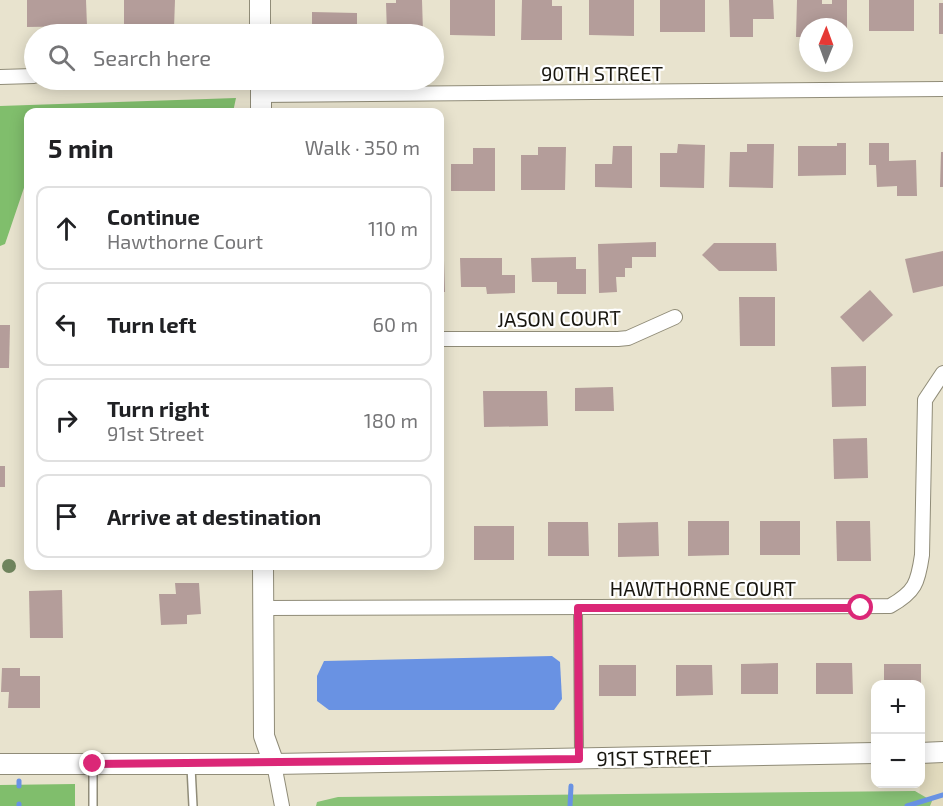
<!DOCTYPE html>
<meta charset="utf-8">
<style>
:root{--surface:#fff;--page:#f2f2f2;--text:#202124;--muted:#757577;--line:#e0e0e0}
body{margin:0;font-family:"Exo 2",sans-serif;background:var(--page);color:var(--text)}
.controls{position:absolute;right:18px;bottom:18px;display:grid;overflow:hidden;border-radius:12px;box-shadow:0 3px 15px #0003}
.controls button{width:54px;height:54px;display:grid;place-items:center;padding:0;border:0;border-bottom:2px solid var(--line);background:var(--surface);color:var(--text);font:30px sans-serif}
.compass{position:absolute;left:799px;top:18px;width:54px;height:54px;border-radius:50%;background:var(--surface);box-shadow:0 3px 15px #0003;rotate:1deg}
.stop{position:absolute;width:18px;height:18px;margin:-14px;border:4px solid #db2777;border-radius:50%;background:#fff}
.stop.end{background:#db2777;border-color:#fff;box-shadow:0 2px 6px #0008}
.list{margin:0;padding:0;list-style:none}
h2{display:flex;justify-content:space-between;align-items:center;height:78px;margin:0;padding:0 24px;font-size:26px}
h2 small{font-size:20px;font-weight:400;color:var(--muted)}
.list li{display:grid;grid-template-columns:39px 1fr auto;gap:18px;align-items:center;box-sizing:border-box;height:84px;margin:0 12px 12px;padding:0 12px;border:2px solid var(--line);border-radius:12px}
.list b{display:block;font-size:22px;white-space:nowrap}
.list p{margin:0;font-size:20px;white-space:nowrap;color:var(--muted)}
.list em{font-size:20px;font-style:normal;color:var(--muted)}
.icon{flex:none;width:33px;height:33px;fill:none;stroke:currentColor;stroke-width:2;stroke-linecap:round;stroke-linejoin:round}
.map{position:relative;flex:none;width:943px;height:806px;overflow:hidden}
.search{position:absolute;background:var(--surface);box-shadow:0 3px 15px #0003;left:24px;top:24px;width:420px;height:66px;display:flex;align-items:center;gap:15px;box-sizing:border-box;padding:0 21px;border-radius:33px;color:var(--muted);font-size:22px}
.panel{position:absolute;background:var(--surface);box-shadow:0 3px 15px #0003;left:24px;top:108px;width:420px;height:462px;border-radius:12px}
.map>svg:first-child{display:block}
</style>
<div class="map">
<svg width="943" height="806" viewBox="0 0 943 806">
<rect width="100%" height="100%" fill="#e8e3ce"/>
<polygon fill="#e1dabd" points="943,752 943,806 919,806 921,753"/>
<polygon fill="#88c276" points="915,791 932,801 930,806 316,806 317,802 338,797"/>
<g fill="#80be6c">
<polygon points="236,98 233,112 28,112 28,176 5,244 0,246 0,106"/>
<polygon points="75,784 75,806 0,806 0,785"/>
</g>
<polygon fill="#6992e3" points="552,656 560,662 562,699 554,710 329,710 317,701 317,676 324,661"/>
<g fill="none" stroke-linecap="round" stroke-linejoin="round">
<g stroke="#6992e3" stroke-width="5">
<polyline points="19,781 19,786"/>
<polyline points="19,804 19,806"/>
<polyline points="570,806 571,786"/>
<polyline points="907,806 943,795"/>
</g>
</g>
<g fill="#b49d9a">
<polygon points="27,0 86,0 87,26 27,27"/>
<polygon points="124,0 175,0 174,28 124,28"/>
<polygon points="396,0 422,0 423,32 387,34 386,3 396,3"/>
<polygon points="450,0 495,0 495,36 450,35"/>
<polygon points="522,0 552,0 552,6 562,6 562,40 521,40"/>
<polygon points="589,0 634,0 634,36 589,35"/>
<rect x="660" y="0" width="45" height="32"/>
<polygon points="729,0 773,0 774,19 753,19 753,37 730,37"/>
<polygon points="797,0 822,0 822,4 832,4 832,0 847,0 847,28 808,27 808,37 796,37"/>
<rect x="869" y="0" width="45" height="31"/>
<rect x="939" y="3" width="4" height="31"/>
<polygon points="312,12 357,13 357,34 312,34"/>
<polygon points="837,143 846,143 846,175 798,176 798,146 837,146"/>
<polygon points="869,143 889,143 889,161 916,160 917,196 897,196 897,186 877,187 876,165 869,165"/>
<polygon points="678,144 705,145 704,188 660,187 660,153 677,153"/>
<polygon points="747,144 774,144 773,188 729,187 730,152 747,152"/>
<polygon points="613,146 632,146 632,188 595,187 595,164 612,164"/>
<polygon points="538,147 566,147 565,190 521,190 521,155 538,155"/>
<polygon points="473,148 495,148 495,191 451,191 451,164 473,164"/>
<polygon points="941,152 943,152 943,187 940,187"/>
<polygon points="656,242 656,257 632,257 632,268 625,268 625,277 616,277 617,292 599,293 598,244"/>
<polygon points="714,243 776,243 777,271 719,271 702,255"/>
<polygon points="943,251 943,286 913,293 905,259"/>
<polygon points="576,257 576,269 586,269 586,294 557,294 557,282 532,282 531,258"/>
<polygon points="460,258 502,258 502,275 515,275 515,293 487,294 486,287 461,287"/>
<polygon points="440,261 444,261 445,292 440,292"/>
<polygon points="870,290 893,315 863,342 840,317"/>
<polygon points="739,297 775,297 775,346 740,346"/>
<polygon points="0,325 10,325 9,368 0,368"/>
<polygon points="866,366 866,406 832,407 831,367"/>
<polygon points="613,387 614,411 575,411 575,388"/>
<polygon points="483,391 547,391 548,426 484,427"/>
<polygon points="867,438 868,478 834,479 833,439"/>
<rect x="0" y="466" width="5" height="21"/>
<polygon points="688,521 729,521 729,555 688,556"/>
<rect x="760" y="521" width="40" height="34"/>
<polygon points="836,521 870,521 871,561 837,561"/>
<polygon points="548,522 588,522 589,556 548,556"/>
<polygon points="658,522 659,556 618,557 618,523"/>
<rect x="440" y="523" width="3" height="34"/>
<rect x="474" y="526" width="40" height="34"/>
<polygon points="175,583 199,583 201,614 187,615 187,624 161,625 159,594 176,594"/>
<polygon points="62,590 63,638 30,638 29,591"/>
<polygon points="778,663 778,694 741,694 741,664"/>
<polygon points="816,663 852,663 853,694 816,694"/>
<rect x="884" y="664" width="37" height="20"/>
<rect x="599" y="665" width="37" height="31"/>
<polygon points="676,665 712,665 713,695 676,696"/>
<polygon points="2,668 20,668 20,676 40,676 40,708 8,708 9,692 1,692"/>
</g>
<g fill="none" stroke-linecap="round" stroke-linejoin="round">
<g stroke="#908c78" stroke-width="10">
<g id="lane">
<polyline points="578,608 579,756"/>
<polyline points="191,767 193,806"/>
<polyline points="93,806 93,766"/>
</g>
</g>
<g stroke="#908c78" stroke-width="16">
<g id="street">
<polyline points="0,77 34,76"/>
<polyline points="261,95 943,89"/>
<polyline points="440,339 618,339 628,338 675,317"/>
<path d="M263,608L890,606C915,592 918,583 922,555L925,400L943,373"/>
<polyline points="274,764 282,806"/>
</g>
</g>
<g stroke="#908c78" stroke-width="22">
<g id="secondary">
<polyline points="260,0 260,34"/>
<polyline points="261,80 261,112"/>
<polyline points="263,566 264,736 274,764"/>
<polyline points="920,753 943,752"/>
<polyline points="0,764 274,764 876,753"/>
</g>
</g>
<use href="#lane" stroke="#fff" stroke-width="7"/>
<use href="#street" stroke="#fff" stroke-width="14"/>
<use href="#secondary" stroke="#fff" stroke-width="20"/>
</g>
<circle fill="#6f845d" cx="9" cy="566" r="7"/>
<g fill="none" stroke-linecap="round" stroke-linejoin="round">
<polyline stroke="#db2777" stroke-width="8" points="93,764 579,759 578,608 861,608"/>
</g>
<g text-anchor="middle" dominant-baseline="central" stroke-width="4.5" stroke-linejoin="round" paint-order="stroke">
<g font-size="20" fill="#18160f" stroke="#fff">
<text x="602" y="73">90TH STREET</text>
<text transform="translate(559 318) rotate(-1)">JASON COURT</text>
<text x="703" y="588">HAWTHORNE COURT</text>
<text transform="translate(654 757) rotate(-1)">91ST STREET</text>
</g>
</g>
</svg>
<div class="controls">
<button>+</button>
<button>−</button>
</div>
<svg class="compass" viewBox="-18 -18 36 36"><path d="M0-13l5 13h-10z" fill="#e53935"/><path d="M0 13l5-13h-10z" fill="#757577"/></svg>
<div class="stop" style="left:861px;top:608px"></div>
<div class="stop end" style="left:93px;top:764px"></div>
<div class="search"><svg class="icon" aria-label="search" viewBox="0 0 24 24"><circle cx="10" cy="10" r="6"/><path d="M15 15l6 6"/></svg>Search here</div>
<section class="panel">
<h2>5 min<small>Walk · 350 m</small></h2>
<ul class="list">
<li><svg class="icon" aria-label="ahead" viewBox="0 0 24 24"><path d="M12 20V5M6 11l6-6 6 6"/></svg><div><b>Continue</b><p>Hawthorne Court</p></div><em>110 m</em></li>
<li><svg class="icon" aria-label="left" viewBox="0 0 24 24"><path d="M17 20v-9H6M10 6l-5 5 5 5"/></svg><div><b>Turn left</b></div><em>60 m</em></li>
<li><svg class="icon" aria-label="right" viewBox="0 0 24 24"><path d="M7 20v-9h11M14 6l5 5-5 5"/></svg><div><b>Turn right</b><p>91st Street</p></div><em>180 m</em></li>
<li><svg class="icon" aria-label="arrive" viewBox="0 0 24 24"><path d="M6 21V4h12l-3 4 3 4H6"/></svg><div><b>Arrive at destination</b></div></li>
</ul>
</section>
</div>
